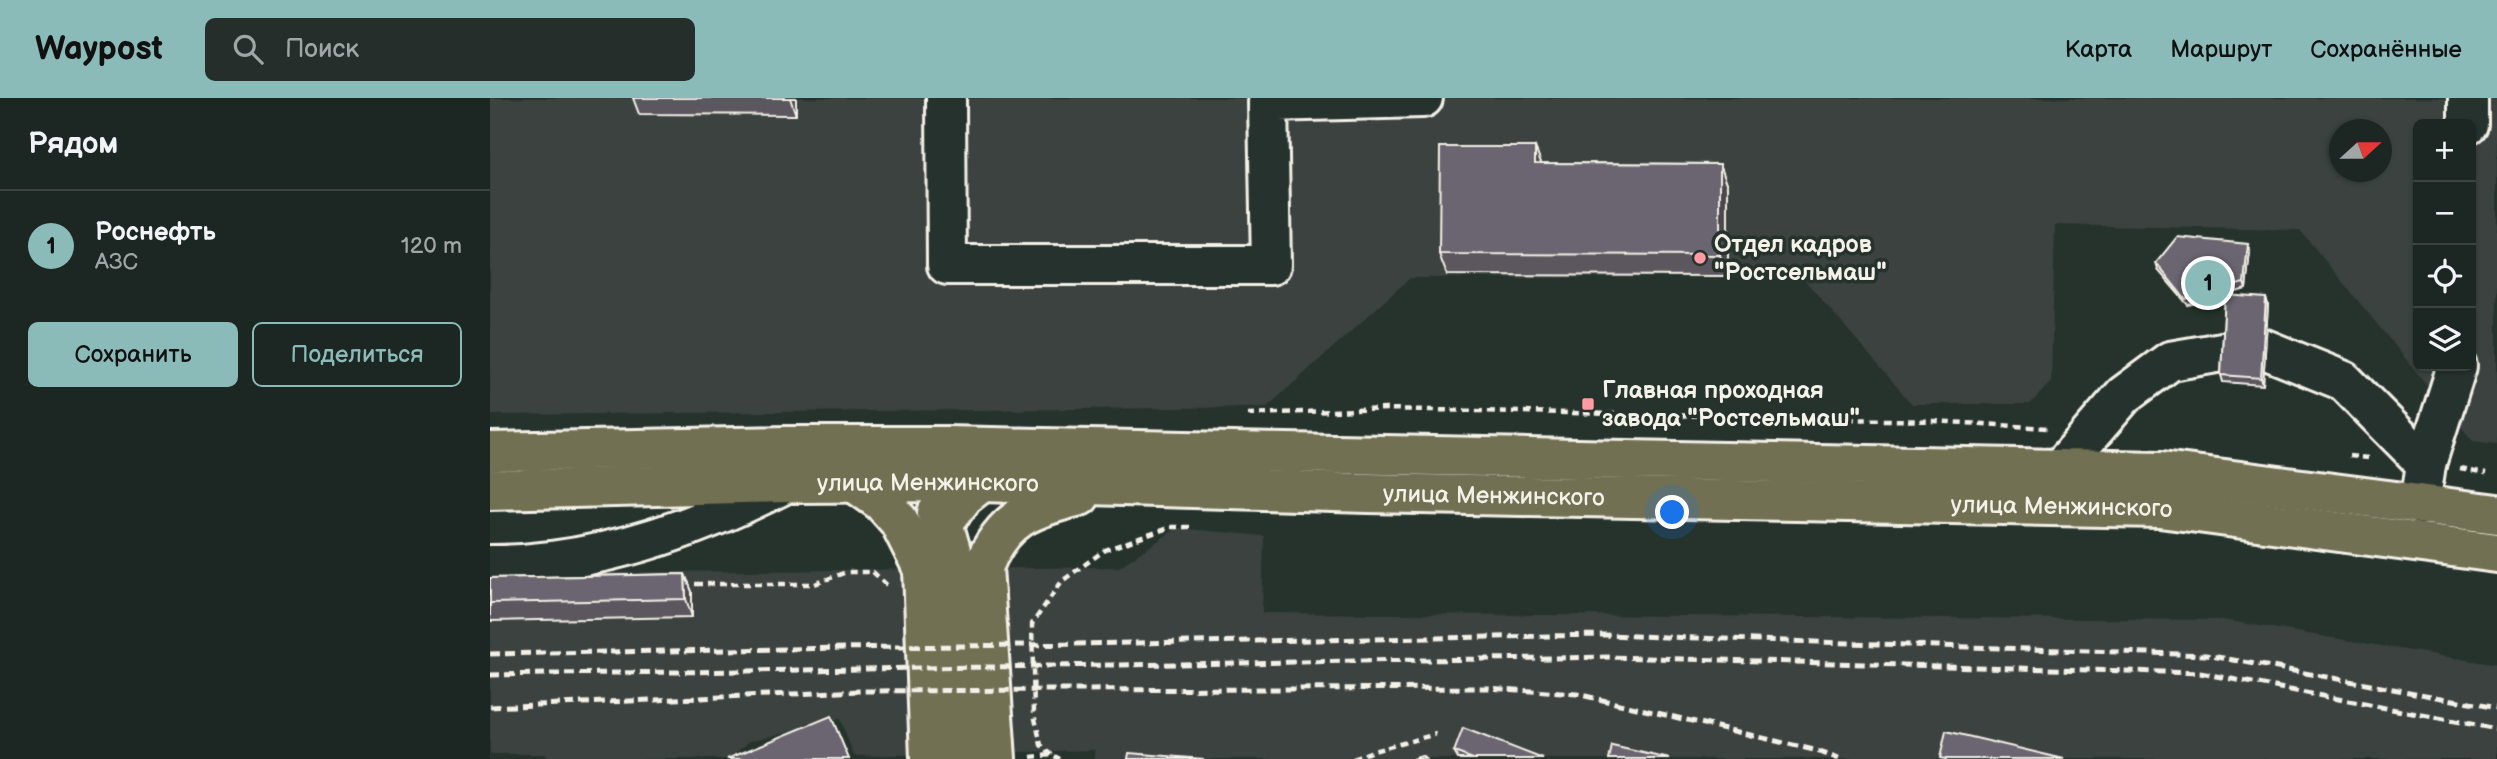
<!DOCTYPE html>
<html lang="ru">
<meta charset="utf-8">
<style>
:root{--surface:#1c2622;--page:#252e2a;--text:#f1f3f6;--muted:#a0a5a5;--line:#3a4340;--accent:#8bbbb9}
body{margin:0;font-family:"Balsamiq Sans",sans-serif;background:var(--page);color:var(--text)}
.controls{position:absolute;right:21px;top:21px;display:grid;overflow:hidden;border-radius:10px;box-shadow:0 2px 5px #0004}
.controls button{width:63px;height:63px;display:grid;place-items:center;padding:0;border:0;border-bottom:2px solid var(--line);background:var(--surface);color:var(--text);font:35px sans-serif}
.compass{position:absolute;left:1839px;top:21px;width:63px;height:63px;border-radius:50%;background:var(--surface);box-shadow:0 2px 5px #0004;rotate:69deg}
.you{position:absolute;left:1183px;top:415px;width:24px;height:24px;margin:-18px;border:5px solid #fff;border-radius:50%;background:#1a73e8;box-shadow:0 0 0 10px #1a73e833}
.badge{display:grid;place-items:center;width:46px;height:46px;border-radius:50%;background:var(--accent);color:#111;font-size:23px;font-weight:700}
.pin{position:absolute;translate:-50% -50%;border:4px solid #fff;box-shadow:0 2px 7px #0006}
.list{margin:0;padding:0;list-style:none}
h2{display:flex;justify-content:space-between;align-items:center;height:91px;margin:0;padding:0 28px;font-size:30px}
h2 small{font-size:23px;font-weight:400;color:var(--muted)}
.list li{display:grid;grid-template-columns:46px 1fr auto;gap:21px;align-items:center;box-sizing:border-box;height:112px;padding:0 28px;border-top:2px solid var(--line)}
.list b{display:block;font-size:26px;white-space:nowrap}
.list p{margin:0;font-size:23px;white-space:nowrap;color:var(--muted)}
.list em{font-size:23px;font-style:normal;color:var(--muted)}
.actions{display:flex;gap:14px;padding:21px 28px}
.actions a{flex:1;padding:16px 0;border:2px solid var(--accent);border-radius:10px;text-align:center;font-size:24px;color:var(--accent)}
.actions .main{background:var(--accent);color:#111}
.icon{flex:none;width:38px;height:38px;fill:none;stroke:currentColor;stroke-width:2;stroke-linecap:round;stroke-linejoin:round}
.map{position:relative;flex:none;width:2007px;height:661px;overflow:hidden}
header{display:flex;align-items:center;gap:42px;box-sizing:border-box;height:98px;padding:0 35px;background:var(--accent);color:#111}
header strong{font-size:33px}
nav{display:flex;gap:38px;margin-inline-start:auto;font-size:24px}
.search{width:490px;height:63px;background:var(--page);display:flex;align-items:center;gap:18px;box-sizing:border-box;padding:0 24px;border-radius:10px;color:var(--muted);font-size:26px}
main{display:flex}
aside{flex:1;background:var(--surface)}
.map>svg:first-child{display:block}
</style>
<header>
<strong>Waypost</strong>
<div class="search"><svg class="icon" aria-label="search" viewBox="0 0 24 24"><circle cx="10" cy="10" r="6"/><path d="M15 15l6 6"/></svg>Поиск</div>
<nav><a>Карта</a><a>Маршрут</a><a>Сохранённые</a></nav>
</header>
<main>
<aside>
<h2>Рядом<small></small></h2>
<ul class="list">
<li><span class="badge">1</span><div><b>Роснефть</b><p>АЗС</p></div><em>120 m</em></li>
</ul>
<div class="actions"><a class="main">Сохранить</a><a>Поделиться</a></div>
</aside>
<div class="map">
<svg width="2007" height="661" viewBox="0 0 2007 661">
<rect width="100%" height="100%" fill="#26332d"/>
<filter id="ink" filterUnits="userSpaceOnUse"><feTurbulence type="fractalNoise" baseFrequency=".0143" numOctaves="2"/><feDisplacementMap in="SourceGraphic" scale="14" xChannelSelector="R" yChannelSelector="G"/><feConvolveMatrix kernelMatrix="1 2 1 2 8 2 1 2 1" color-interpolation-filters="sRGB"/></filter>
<g filter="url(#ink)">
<g fill="#3b4241" fill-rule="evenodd">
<path d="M0,0H2007V346L1983,343L1810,132L1565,127L1561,284L1540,306H1422L1312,179L920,180L777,309L0,317ZM1928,26H1981V268H1928ZM1850,32H1892V74H1850Z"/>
<polygon points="687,430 774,438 772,515 1733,522 2007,567 2007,661 605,661 605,652 364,658 350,621 260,643 238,661 57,661 55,656 0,656 0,476 629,469"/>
</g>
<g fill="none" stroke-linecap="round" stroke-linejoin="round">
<g stroke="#f4f1e8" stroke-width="44">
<g id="minor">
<polyline points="456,0 457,167 781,167 778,4 933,0"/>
<polyline points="1978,0 1978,26"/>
<polyline points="1936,366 1967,268"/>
<polyline points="1570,371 1634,297 1680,263 1767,248 1854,283 1936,366 1930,407"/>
<path d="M0,467C104,467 205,432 296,385"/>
</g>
</g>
<g stroke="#f4f1e8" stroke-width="44">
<g id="major">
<polyline points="0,354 296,348 455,348 1672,373 2007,416"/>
<polyline points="365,385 392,404 409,423 433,471"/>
<path id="s1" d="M0,392L296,385L489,384L878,395L1670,410L2007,455"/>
<polyline points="447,415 453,425 466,470 477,661"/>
<polyline points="440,661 433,471 445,439 453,425 474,398 502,376"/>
<path d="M506,661L493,469C513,420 540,410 590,398"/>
</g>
</g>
<g stroke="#f4f1e8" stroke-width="4.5" stroke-dasharray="7 5" stroke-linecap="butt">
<polyline points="758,316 896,311 1443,323 1557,330"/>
<polyline points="1859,358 1878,360"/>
<polyline points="1970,371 1996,376"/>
<polyline points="193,486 325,486 356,474 383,474 398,488"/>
<polyline points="562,657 551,647 544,616 542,526 572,483 615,452 681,429 701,429"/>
<polyline points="541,659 562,657 570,661"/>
<polyline points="863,661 880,654 946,636"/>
</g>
<use href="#minor" stroke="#26332d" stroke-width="38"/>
<use href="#major" stroke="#716f52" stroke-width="38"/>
<g stroke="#f4f1e8" stroke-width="5" stroke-dasharray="10 5" stroke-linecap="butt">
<polyline points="0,556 1116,537 1716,557 2007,610"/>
<polyline points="0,577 1120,559 1710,575 2007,631"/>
<polyline points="0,609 371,593 998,590 1087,596 1324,652 1349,661"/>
</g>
</g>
<g fill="#5c575f" stroke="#f4f1e8" stroke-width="2">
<polygon points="143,0 306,0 306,17 149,16"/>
<polygon points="1045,49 1051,65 1230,66 1238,88 1238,178 957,177 949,156"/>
<polygon points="1758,146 1760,153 1756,191 1736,197 1778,206 1773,287 1733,284 1731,277 1735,197 1698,207 1668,172 1666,165"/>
<polygon points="195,476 202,494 202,519 0,523 0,480"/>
<polygon points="964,654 1053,661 968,661"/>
</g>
<g fill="#4b474e" stroke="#f4f1e8" stroke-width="2">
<polygon points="300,0 306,0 306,17"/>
<polygon points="1045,49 1053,70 1045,65"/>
<polygon points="1230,66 1238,88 1238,178 1230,157"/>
<polygon points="1758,146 1760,153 1756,191 1754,185"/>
<polygon points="1776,200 1778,206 1773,287 1771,280"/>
<polygon points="195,476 202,494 202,519 196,501"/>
</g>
<g fill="#6b656f" stroke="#f4f1e8" stroke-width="2">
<polygon points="950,49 1045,49 1045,65 1230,66 1230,157 949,156"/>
<polygon points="1687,139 1758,146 1754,185 1695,201 1666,165"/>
<polygon points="1735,197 1776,200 1771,280 1731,277"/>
<polygon points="195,476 196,501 0,505 0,480"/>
<polygon points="341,618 359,661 237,661"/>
<polygon points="973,630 1053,661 983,661 964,654"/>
<polygon points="1456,633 1574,661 1455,661 1450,660"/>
<polygon points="1122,648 1180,661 1119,661"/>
<polygon points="639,655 714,661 638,661"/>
<polygon points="932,658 935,661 922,661"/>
</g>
</g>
<g fill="#ff9aa2" stroke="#26332d" stroke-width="2.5">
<circle cx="1210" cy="160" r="7"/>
<rect x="1091" y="299" width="14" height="14" rx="3.5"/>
</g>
<g text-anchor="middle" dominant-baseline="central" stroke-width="7" stroke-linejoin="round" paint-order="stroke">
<g font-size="24" font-weight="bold" fill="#f4f1e8" stroke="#26332d" text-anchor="start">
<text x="1224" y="146">Отдел кадров<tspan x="1224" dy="28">"Ростсельмаш"</tspan></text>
<text x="1112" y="292">Главная проходная<tspan x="1112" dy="28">завода "Ростсельмаш"</tspan></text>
</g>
<g font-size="24" fill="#f4f1e8" stroke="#26332d">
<text stroke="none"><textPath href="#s1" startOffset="438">улица Менжинского</textPath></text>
<text stroke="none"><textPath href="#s1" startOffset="1004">улица Менжинского</textPath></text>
<text stroke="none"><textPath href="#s1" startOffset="1572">улица Менжинского</textPath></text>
</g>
</g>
</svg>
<div class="controls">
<button>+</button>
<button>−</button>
<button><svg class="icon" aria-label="locate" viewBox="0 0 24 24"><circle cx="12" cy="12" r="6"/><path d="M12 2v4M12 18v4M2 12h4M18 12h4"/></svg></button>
<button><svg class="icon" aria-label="layers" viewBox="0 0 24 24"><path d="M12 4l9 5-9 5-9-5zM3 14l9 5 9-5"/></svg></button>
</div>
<svg class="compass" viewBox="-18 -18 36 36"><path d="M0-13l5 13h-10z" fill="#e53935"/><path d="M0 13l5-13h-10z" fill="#a0a5a5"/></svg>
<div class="you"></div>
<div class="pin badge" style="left:1718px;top:185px">1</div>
</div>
</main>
